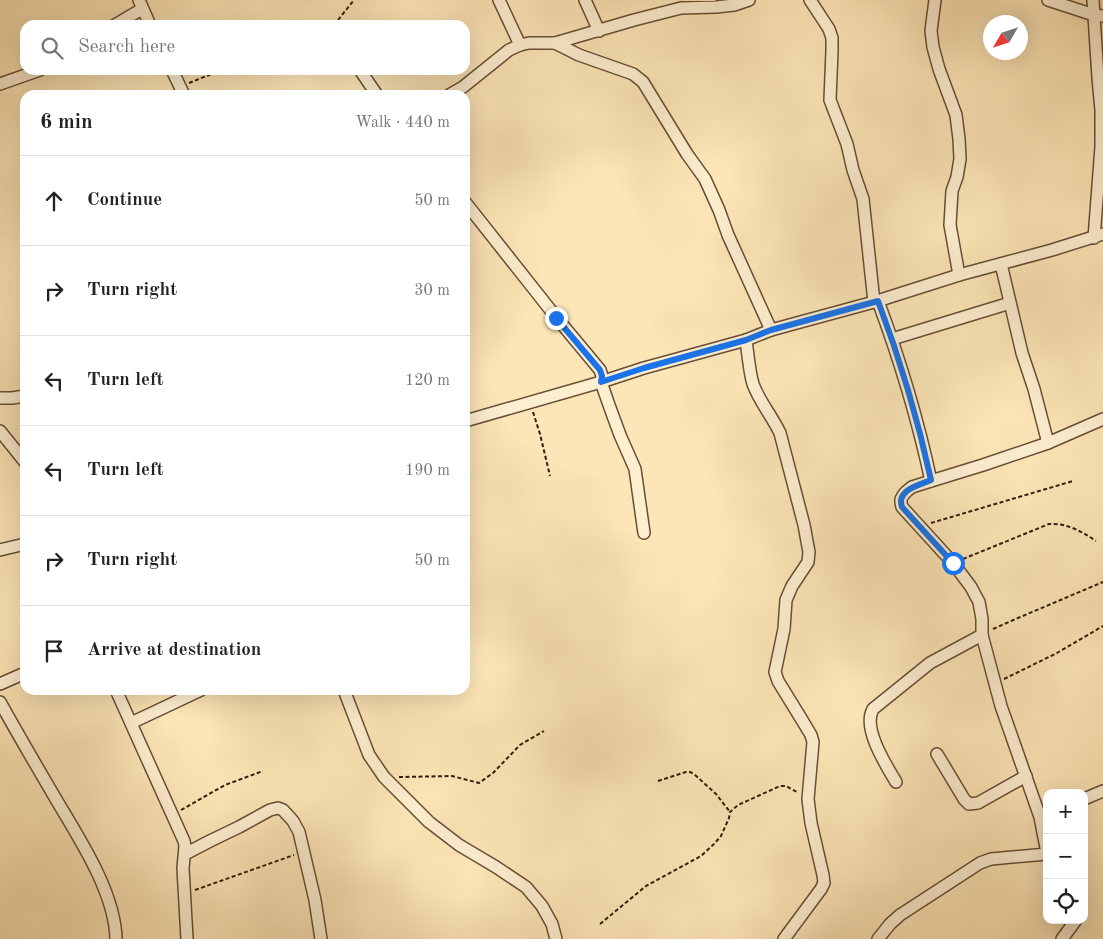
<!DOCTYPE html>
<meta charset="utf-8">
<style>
:root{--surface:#fff;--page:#f2f2f2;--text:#222;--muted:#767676;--line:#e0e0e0}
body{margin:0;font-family:"Old Standard TT",serif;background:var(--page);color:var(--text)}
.controls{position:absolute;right:15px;bottom:15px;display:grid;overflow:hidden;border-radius:10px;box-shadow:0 5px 20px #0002}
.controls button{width:45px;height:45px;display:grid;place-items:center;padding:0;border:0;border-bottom:1px solid var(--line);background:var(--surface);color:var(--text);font:25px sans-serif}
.compass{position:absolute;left:983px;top:15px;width:45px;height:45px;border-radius:50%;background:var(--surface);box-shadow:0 5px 20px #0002;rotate:231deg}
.stop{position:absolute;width:15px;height:15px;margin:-11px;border:4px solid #1a73e8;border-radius:50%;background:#fff}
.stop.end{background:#1a73e8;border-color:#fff;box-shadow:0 1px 5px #0008}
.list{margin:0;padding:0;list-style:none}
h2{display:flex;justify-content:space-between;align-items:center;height:65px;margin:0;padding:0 20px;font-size:21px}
h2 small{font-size:16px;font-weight:400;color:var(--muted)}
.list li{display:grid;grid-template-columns:32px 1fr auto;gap:15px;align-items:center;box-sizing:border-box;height:90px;padding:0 20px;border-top:1px solid var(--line)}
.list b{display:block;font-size:19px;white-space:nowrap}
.list em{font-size:16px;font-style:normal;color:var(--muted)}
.icon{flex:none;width:28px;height:28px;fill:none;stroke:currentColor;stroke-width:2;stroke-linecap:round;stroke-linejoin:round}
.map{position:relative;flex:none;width:1103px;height:939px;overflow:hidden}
.search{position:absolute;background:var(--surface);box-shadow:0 5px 20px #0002;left:20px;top:20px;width:450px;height:55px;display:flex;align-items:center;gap:12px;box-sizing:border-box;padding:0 18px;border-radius:15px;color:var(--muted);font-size:19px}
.panel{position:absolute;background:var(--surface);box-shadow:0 5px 20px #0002;left:20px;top:90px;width:450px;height:605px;border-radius:15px}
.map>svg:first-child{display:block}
</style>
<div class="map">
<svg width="1103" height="939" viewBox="0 0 1103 939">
<rect width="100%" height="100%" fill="#fce5b6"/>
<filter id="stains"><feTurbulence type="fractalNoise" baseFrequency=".004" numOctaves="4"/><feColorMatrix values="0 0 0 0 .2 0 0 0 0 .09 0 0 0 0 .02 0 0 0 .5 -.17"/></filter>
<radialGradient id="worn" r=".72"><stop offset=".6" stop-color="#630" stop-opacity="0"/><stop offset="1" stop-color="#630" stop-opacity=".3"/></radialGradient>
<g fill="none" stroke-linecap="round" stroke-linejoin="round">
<g stroke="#674e36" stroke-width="14">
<g id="minor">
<polyline points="139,0 150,25"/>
<polyline points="499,0 520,45"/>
<polyline points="585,0 599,31"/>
<polyline points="810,0 829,29 832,38 832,51 830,100 847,144 853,170 863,199 874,302"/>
<polyline points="935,0 931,31 933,47 939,69 956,115 959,139 960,159 957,177 952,191 950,225 959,275"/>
<polyline points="1048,0 1094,15 1103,16"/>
<polyline points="1093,0 1098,78 1101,110 1101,147 1094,238"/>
<polyline points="115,25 142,9"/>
<polyline points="555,43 579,55 633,74 643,82 687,154 705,179 719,210 728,235 771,330"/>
<polyline points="172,70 184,95"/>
<polyline points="360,70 377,95"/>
<polyline points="0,84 40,70"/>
<polyline points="449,95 463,87 509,50 520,45 529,43 555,43 634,20 681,8 716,7 734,5 749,0"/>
<polyline points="465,202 556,317 600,370 602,376 601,382 609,405 620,435 635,469 644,533"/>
<polyline points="1001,264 1022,353 1034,389 1048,443"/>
<path d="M878,301C900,360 918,420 931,481"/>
<polyline points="892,339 1010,303"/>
<path d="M746,340C748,354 749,370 753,384C759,401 772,416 780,433L804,525L809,552L808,562L792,586L786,600L784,629L775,672L778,681L802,720L811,735L813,742L808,799L811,823L823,875L824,883L821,889L784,939"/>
<polyline points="0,398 12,398 25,396"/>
<polyline points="465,421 601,382 644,368 746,340 771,330 874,302 959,275 1052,250 1103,234"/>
<polyline points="0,431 25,462"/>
<polyline points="0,550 25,544"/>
<polyline points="0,684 25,673"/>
<polyline points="116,690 184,841 185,846 183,868 187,939"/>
<polyline points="344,690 369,755 384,777 429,822 459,845 496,867 526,887 542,906 552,924 556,939"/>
<path d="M0,702C16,731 33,760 50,789C74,831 115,889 116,939"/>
<polyline points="131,723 201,690"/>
<polyline points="937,754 964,799 969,804 978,803 1026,776"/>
<path d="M896,782C886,765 862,728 873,709L930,663L982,635"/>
<polyline points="1084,799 1103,791"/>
<polyline points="1047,853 1040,817 1001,706 982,635 982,619 979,602 971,587 953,563 902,507 901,503 901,499 904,494 907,491 912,487 931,481 983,465 1048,443 1103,419"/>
<polyline points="185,854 210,841 239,827 270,810 278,808 283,810 293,821 299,832 315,900 321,939"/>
<polyline points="878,939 890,924 900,915 980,863 991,859 1047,854"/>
<polyline points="1062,939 1076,920"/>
</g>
</g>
<g stroke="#351b0b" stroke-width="2" stroke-dasharray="4 2.5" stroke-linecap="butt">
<polyline points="334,25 354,0"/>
<polyline points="189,83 219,71 238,70"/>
<polyline points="533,412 540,434 550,476"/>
<polyline points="931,523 1073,481"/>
<path d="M963,559L1049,524C1067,523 1081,531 1096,541"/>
<polyline points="993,629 1018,618 1103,582"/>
<polyline points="1004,679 1057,653 1103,626"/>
<polyline points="399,777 452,776 479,783 493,773 520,745 544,731"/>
<polyline points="658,781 686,772 690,772 694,774 716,794 730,812"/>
<polyline points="181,810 225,785 263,771"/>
<polyline points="195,890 294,855"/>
<polyline points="600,924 646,886 701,856 714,844 721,836 729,818 730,812 738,805 780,786 786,786 797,792"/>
</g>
<use href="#minor" stroke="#fdeed0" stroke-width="11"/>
</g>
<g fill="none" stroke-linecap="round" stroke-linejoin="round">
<path stroke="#1a73e8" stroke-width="6" d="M556,318L600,370L602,376L601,382L644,368L746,340L771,330L878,301C900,359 918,420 931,480C919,485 896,490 902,507L953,563"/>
</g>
<rect width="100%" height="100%" filter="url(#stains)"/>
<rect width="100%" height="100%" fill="url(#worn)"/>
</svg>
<div class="controls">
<button>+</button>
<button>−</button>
<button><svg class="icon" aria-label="locate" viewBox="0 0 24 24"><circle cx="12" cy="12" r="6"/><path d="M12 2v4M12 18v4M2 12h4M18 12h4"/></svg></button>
</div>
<svg class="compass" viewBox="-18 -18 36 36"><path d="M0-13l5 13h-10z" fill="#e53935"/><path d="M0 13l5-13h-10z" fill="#767676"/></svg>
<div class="stop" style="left:953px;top:563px"></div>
<div class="stop end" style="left:556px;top:318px"></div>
<div class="search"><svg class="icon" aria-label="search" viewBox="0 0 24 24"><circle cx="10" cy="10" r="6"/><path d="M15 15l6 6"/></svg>Search here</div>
<section class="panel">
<h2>6 min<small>Walk · 440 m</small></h2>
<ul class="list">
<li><svg class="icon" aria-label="ahead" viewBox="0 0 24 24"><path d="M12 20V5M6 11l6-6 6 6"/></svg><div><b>Continue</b></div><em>50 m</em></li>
<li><svg class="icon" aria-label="right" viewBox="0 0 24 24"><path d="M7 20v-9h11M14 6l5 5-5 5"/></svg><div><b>Turn right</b></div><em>30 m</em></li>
<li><svg class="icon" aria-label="left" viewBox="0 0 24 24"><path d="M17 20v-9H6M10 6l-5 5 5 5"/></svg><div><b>Turn left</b></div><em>120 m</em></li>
<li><svg class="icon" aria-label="left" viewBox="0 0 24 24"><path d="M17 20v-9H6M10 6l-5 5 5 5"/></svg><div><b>Turn left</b></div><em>190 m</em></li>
<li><svg class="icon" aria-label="right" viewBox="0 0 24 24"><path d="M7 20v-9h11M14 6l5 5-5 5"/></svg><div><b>Turn right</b></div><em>50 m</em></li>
<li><svg class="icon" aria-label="arrive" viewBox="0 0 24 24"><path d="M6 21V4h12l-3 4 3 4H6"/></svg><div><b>Arrive at destination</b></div></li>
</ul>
</section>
</div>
